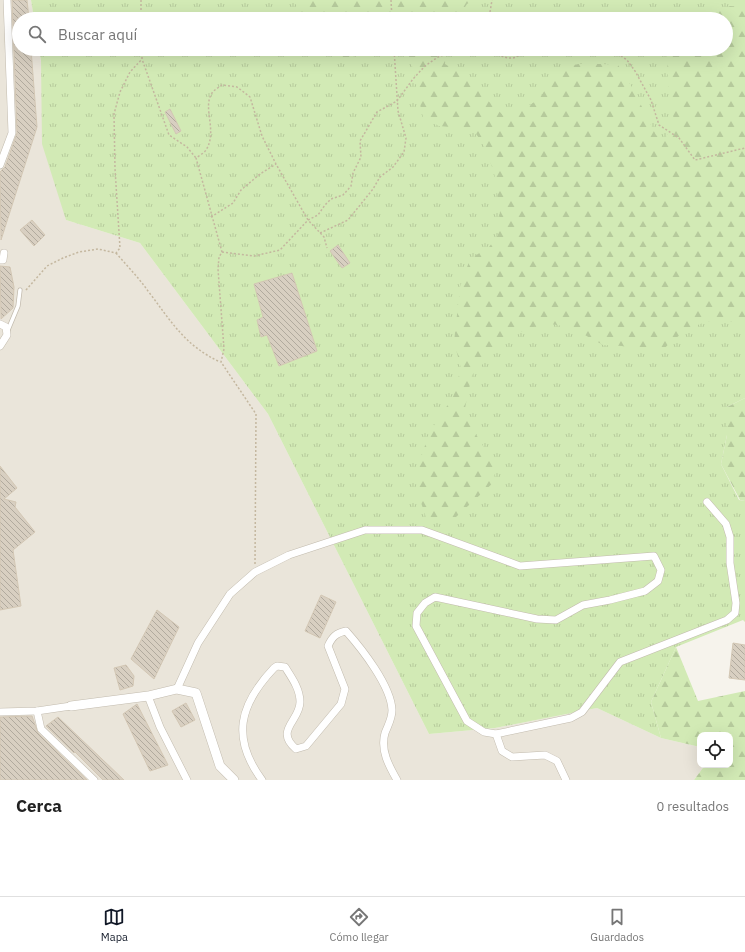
<!DOCTYPE html>
<html lang="es">
<meta charset="utf-8">
<style>
:root{--surface:#fff;--page:#f6f6f6;--text:#222;--muted:#767676;--line:#e0e0e0;--accent:#111827}
body{margin:0;font-family:"IBM Plex Sans",sans-serif;background:var(--page);color:var(--text)}
.controls{position:absolute;right:12px;bottom:12px;display:grid;overflow:hidden;border-radius:8px;box-shadow:0 4px 16px #0002}
.controls button{width:36px;height:36px;display:grid;place-items:center;padding:0;border:0;border-bottom:1px solid var(--line);background:var(--surface);color:var(--text);font:20px sans-serif}
.list{margin:0;padding:0;list-style:none}
h2{display:flex;justify-content:space-between;align-items:center;height:52px;margin:0;padding:0 16px;font-size:17px}
h2 small{font-size:13px;font-weight:400;color:var(--muted)}
.icon{flex:none;width:22px;height:22px;fill:none;stroke:currentColor;stroke-width:2;stroke-linecap:round;stroke-linejoin:round}
.map{position:relative;flex:none;width:745px;height:780px;overflow:hidden}
.search{position:absolute;background:var(--surface);box-shadow:0 4px 16px #0002;left:12px;right:12px;top:12px;height:44px;display:flex;align-items:center;gap:10px;box-sizing:border-box;padding:0 14px;border-radius:22px;color:var(--muted);font-size:15px}
.sheet{height:116px;background:var(--surface)}
nav{display:flex;justify-content:space-around;align-items:center;box-sizing:border-box;height:56px;border-top:1px solid var(--line);background:var(--surface);font-size:11px;color:var(--muted)}
nav a{display:grid;justify-items:center;gap:2px}
nav .on{color:var(--accent)}
.map>svg:first-child{display:block}
</style>
<div class="map">
<svg width="745" height="780" viewBox="0 0 745 780">
<defs>
<pattern id="grass-tufts" width="24" height="20" patternUnits="userSpaceOnUse"><rect width="24" height="20" fill="#d2eab5"/><path d="M3 7l-1-3M5 7V3M7 7l1-3M15 17l-1-3M17 17v-4M19 17l1-3" fill="none" stroke="#b6ca9c"/></pattern>
<pattern id="forest-firs" width="22" height="20" patternUnits="userSpaceOnUse"><rect width="22" height="20" fill="#d2eab5"/><path d="M5 1l3.5 6h-7zM16 11l3.5 6h-7z" fill="#b6ca9c"/></pattern>
<pattern id="building-back-hatch" width="6" height="6" patternUnits="userSpaceOnUse"><rect width="6" height="6" fill="#d8cfc1"/><path d="M-1 5l2 2M0 0l6 6M5-1l2 2" fill="none" stroke="#b1aa9e"/></pattern>
</defs>
<rect width="100%" height="100%" fill="#f6f3ec"/>
<polygon fill="#eae5da" points="0,0 31,0 34,19 19,19 19,49 39,49 66,220 140,243 268,414 429,734 495,728 597,708 661,738 700,747 700,765 705,765 694,780 0,780"/>
<polygon fill="url(#grass-tufts)" points="31,0 745,0 745,398 727,407 727,435 721,464 739,500 745,501 745,622 743,620 676,647 651,702 661,738 597,708 495,728 429,734 268,414 140,243 66,220 42,144 41,61 39,49 726,49 726,19 34,19"/>
<g fill="url(#forest-firs)">
<polygon points="294,0 474,0 467,4 457,19 303,19"/>
<path d="M730,6L745,7V326C738,324 728,320 721,320C698,320 677,335 662,351H644L622,346L603,345L572,328L552,324L527,328L500,346L472,375L465,408L477,436L495,466L494,482L456,517L442,521L426,517L416,488L420,461L429,433L453,397L461,368L454,342L460,287L470,259L489,247L498,235L500,211L494,172L484,146L473,129L439,126L423,117C417,94 416,71 406,49H446L445,64L473,80L482,95L503,115C518,111 533,107 543,93C549,84 554,71 565,67C576,62 605,64 618,65L633,89L656,135L665,139L674,121L668,86L667,53L671,49H726V19H703Z"/>
<polygon points="322,49 360,49 348,63 323,52"/>
<polygon points="745,398 745,501 740,500 721,464 727,435 727,407"/>
<polygon points="676,647 698,701 745,691 745,780 694,780 705,765 730,765 730,735 700,735 700,747 661,738 651,702"/>
</g>
<g fill="url(#building-back-hatch)" stroke="#d3c7b4">
<polygon points="12,0 27,0 29,19 19,19 19,49 31,49 37,127 1,240 0,172 5,167 17,133"/>
<polygon points="170,109 181,131 176,134 165,112"/>
<polygon points="32,220 45,235 34,246 20,230"/>
<polygon points="338,245 350,263 342,268 330,251"/>
<polygon points="0,266 10,267 14,287 13,308 1,319"/>
<polygon points="292,273 317,351 279,366 267,335 261,337 257,320 263,317 254,284"/>
<polygon points="0,466 17,488 4,499 16,502 15,507 35,532 13,550 21,606 0,610"/>
<polygon points="321,595 336,602 320,638 305,631"/>
<polygon points="157,610 179,627 154,679 131,659"/>
<polygon points="733,643 745,645 745,680 729,678"/>
<polygon points="126,665 134,676 133,686 120,690 114,668"/>
<polygon points="186,703 195,720 181,727 172,711"/>
<polygon points="137,704 168,765 150,771 123,714"/>
<polygon points="32,716 38,733 87,780 0,780 0,717"/>
<polygon points="58,717 124,780 103,780 75,752 74,753 46,726"/>
</g>
<g fill="none" stroke-linecap="round" stroke-linejoin="round">
<g stroke="#c2bbae" stroke-width="5">
<polyline id="service" points="8,330 18,306 20,290"/>
</g>
<g stroke="#c2bbae" stroke-width="8">
<g id="minor">
<polyline points="0,165 12,133 7,0"/>
<polyline points="0,260 3,260 4,253"/>
<polyline points="0,324 6,327 7,335 0,346"/>
<polyline points="177,689 198,643 230,594 255,572 289,555 365,530 422,530 520,566 654,556 661,570 658,581 645,591 610,600 583,605 556,620 537,619 435,597 425,603 417,613 416,626 467,721 484,732 496,734 571,718 582,712 620,662 727,620 735,613 736,603 730,563 730,537 726,524 707,502"/>
<polyline points="148,696 160,727 187,780"/>
<polyline points="37,711 41,729 94,780"/>
<polyline points="0,712 37,711 71,706"/>
<polyline points="496,734 502,751 512,757 545,755 557,761 566,780"/>
<path d="M262,780C231,738 239,705 274,668L277,666L285,667C292,678 300,689 300,702C300,721 274,730 296,749L306,746L341,704L345,689L328,646C332,637 336,633 346,631C362,649 391,686 392,710C392,719 388,725 385,733C380,750 389,766 397,780"/>
</g>
</g>
<g stroke="#c2bbae" stroke-width="10">
<polyline id="tertiary" points="71,706 148,696 177,689 196,693 220,766 234,780"/>
</g>
<g stroke="#c4b79f" stroke-width="1.5" stroke-dasharray="2 2" stroke-linecap="butt">
<polyline points="141,0 141,19"/>
<polyline points="391,0 392,19"/>
<polyline points="486,19 490,12 492,0"/>
<polyline points="142,49 142,59 169,135 187,147 196,158"/>
<path d="M487,49C499,53 504,61 517,57L521,49"/>
<polyline points="611,49 627,60 635,71 651,100 659,125 679,138 695,160 745,148"/>
<polyline points="211,217 233,203 241,190 260,174 276,164"/>
<polyline points="320,233 348,220 373,189 380,177 393,167 404,152 406,138 398,111 394,49"/>
<polyline points="222,252 254,256 280,250 308,220 318,215 325,205 331,199 343,195 351,186 353,173 361,157 360,141 377,112 397,101 413,79 425,66 438,57 455,51 463,53 469,49"/>
<path d="M116,253C127,266 139,278 148,291C171,321 184,345 220,362"/>
<polyline points="26,290 47,266 63,258 79,252 98,249 116,253 120,248 115,169 114,114 120,92 130,72 142,59"/>
<path d="M255,564L256,414L221,362L224,349L218,269L219,257L222,252L196,158C199,156 204,153 206,150C218,131 202,108 212,93C214,90 219,87 222,85L237,87L250,97L262,136L276,164L308,220L324,237L327,248"/>
</g>
<use href="#service" stroke="#fff" stroke-width="3.5"/>
<use href="#minor" stroke="#fff" stroke-width="7"/>
<use href="#tertiary" stroke="#fff" stroke-width="9"/>
</g>
</svg>
<div class="controls">
<button><svg class="icon" aria-label="locate" viewBox="0 0 24 24"><circle cx="12" cy="12" r="6"/><path d="M12 2v4M12 18v4M2 12h4M18 12h4"/></svg></button>
</div>
<div class="search"><svg class="icon" aria-label="search" viewBox="0 0 24 24"><circle cx="10" cy="10" r="6"/><path d="M15 15l6 6"/></svg>Buscar aquí</div>
</div>
<section class="sheet">
<h2>Cerca<small>0 resultados</small></h2>
<ul class="list">
</ul>
</section>
<nav>
<a class="on"><svg class="icon" aria-label="map" viewBox="0 0 24 24"><path d="M3 6l6-2 6 2 6-2v14l-6 2-6-2-6 2zM9 4v14M15 6v14"/></svg>Mapa</a>
<a><svg class="icon" aria-label="directions" viewBox="0 0 24 24"><path d="M12 3l9 9-9 9-9-9zM9 14v-3h6M13 9l2 2-2 2"/></svg>Cómo llegar</a>
<a><svg class="icon" aria-label="saved" viewBox="0 0 24 24"><path d="M7 4h10v16l-5-4-5 4z"/></svg>Guardados</a>
</nav>
